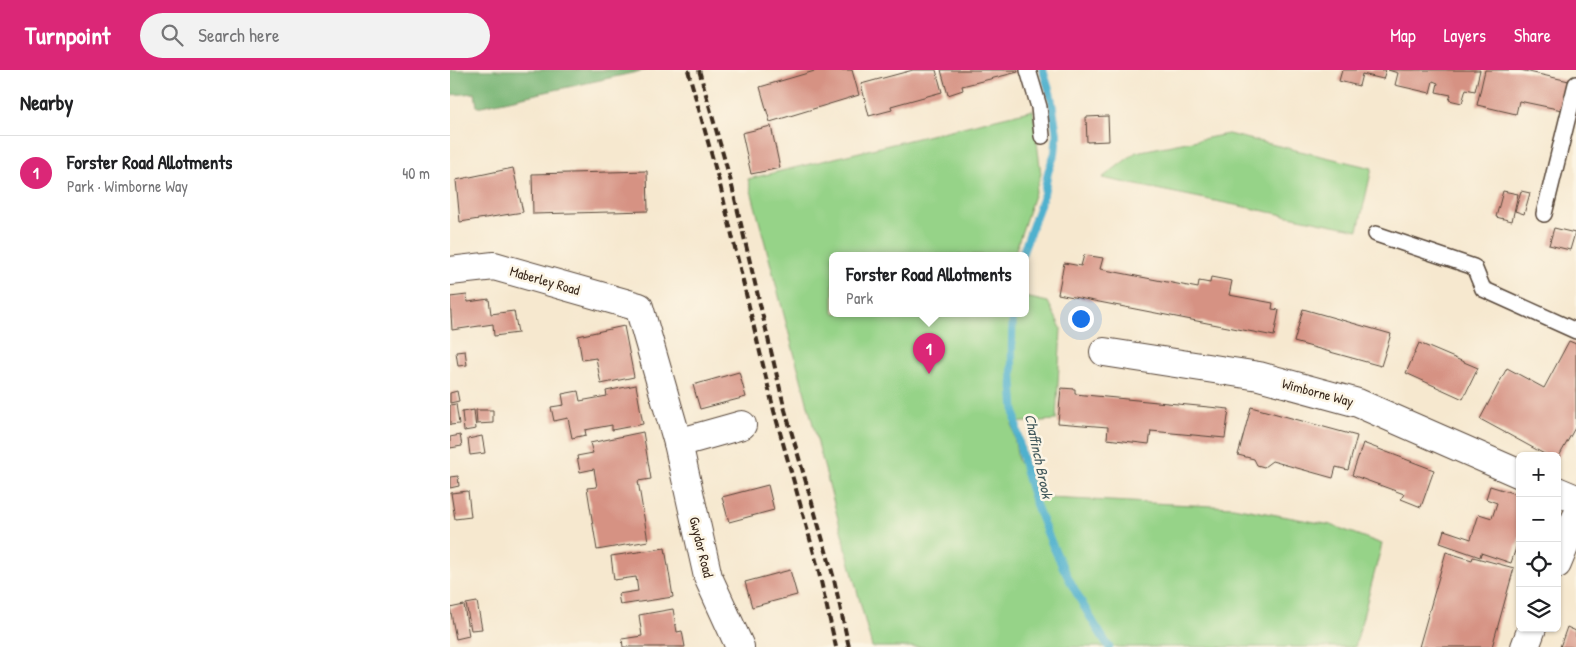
<!DOCTYPE html>
<meta charset="utf-8">
<style>
:root{--surface:#fff;--page:#f2f2f2;--text:#202124;--muted:#757577;--line:#e0e0e0;--accent:#db2777}
body{margin:0;font-family:"Patrick Hand",sans-serif;background:var(--page);color:var(--text)}
.controls{position:absolute;right:15px;bottom:15px;display:grid;overflow:hidden;border-radius:8px;box-shadow:0 1px 4px #0004}
.controls button{width:45px;height:45px;display:grid;place-items:center;padding:0;border:0;border-bottom:1px solid var(--line);background:var(--surface);color:var(--text);font:25px sans-serif}
.you{position:absolute;left:630px;top:248px;width:18px;height:18px;margin:-12px;border:4px solid #fff;border-radius:50%;background:#1a73e8;box-shadow:0 0 0 8px #1a73e833}
.badge{display:grid;place-items:center;width:32px;height:32px;border-radius:50%;background:var(--accent);color:#fff;font-size:16px;font-weight:700}
.pin{position:absolute;translate:-50% -41px;filter:drop-shadow(0 1px 2px #0008)}
.pin::after{content:'';position:absolute;top:26px;width:18px;height:15px;background:inherit;clip-path:polygon(0 0,100% 0,50% 100%)}
.popup{position:absolute;left:379px;top:182px;width:200px;height:65px;box-sizing:border-box;display:grid;place-content:center;border-radius:8px;background:var(--surface);filter:drop-shadow(0 1px 4px #0005);font-size:16px;white-space:nowrap;color:var(--muted)}
.popup b{font-size:19px;color:var(--text)}
.popup::after{content:'';position:absolute;left:50%;top:100%;margin-left:-10px;border:10px solid transparent;border-top-color:var(--surface)}
.list{margin:0;padding:0;list-style:none}
h2{display:flex;justify-content:space-between;align-items:center;height:65px;margin:0;padding:0 20px;font-size:21px}
h2 small{font-size:16px;font-weight:400;color:var(--muted)}
.list li{display:grid;grid-template-columns:32px 1fr auto;gap:15px;align-items:center;box-sizing:border-box;height:75px;padding:0 20px;border-top:1px solid var(--line)}
.list b{display:block;font-size:19px;white-space:nowrap}
.list p{margin:0;font-size:16px;white-space:nowrap;color:var(--muted)}
.list em{font-size:16px;font-style:normal;color:var(--muted)}
.icon{flex:none;width:28px;height:28px;fill:none;stroke:currentColor;stroke-width:2;stroke-linecap:round;stroke-linejoin:round}
.map{position:relative;flex:none;width:1126px;height:577px;overflow:hidden}
header{display:flex;align-items:center;gap:30px;box-sizing:border-box;height:70px;padding:0 25px;background:var(--accent);color:#fff}
header strong{font-size:24px}
nav{display:flex;gap:28px;margin-inline-start:auto;font-size:18px}
.search{width:350px;height:45px;background:var(--page);display:flex;align-items:center;gap:12px;box-sizing:border-box;padding:0 18px;border-radius:28px;color:var(--muted);font-size:19px}
main{display:flex}
aside{flex:1;background:var(--surface)}
.map>svg:first-child{display:block}
</style>
<header>
<strong>Turnpoint</strong>
<div class="search"><svg class="icon" aria-label="search" viewBox="0 0 24 24"><circle cx="10" cy="10" r="6"/><path d="M15 15l6 6"/></svg>Search here</div>
<nav><a>Map</a><a>Layers</a><a>Share</a></nav>
</header>
<main>
<aside>
<h2>Nearby<small></small></h2>
<ul class="list">
<li><span class="badge">1</span><div><b>Forster Road Allotments</b><p>Park · Wimborne Way</p></div><em>40 m</em></li>
</ul>
</aside>
<div class="map">
<svg width="1126" height="577" viewBox="0 0 1126 577">
<rect width="100%" height="100%" fill="#fcf5e5"/>
<filter id="ink" filterUnits="userSpaceOnUse"><feTurbulence type="fractalNoise" baseFrequency=".02" numOctaves="2"/><feDisplacementMap in="SourceGraphic" scale="10" xChannelSelector="R" yChannelSelector="G"/><feConvolveMatrix kernelMatrix="1 2 1 2 8 2 1 2 1" color-interpolation-filters="sRGB"/></filter>
<filter id="wash" filterUnits="userSpaceOnUse"><feTurbulence type="fractalNoise" baseFrequency=".0096" numOctaves="4" result="noise"/><feDisplacementMap in="SourceGraphic" scale="20" xChannelSelector="R" yChannelSelector="G"/><feGaussianBlur stdDeviation="1.12" result="paint"/><feColorMatrix in="noise" values="0 0 0 0 0 0 0 0 0 0 0 0 0 0 0 0 0 1.4 0 .05"/><feComposite in="paint" operator="in"/></filter>
<g filter="url(#wash)">
<rect width="100%" height="100%" fill="#f6e8cf"/>
<g fill="#96d388" stroke="#687e53">
<polygon points="583,40 591,104 564,185 383,185 383,243 575,243 575,227 598,232 611,258 606,350 562,353 568,391 598,428 783,437 881,455 932,474 905,577 422,577 298,109"/>
<polygon points="778,64 922,98 908,160 652,108 686,82"/>
</g>
<polygon fill="#78b574" stroke="#5a7049" points="0,0 196,0 27,37 25,23 0,25"/>
<g fill="none" stroke-linecap="round" stroke-linejoin="round">
<g stroke="#4fb1ce" stroke-width="8">
<polyline points="572,185 594,124 598,102 605,83 607,64 601,26 593,0"/>
<path d="M563,243C560,296 562,354 577,406C593,464 626,527 659,577"/>
</g>
</g>
<g id="blocks">
<g fill="#d69283">
<polygon points="368,0 402,0 409,25 320,52 310,17"/>
<polygon points="463,0 486,0 492,22 441,36 442,40 419,46 411,14"/>
<polygon points="491,0 567,0 568,2 512,16 513,20 498,25"/>
<polygon points="892,0 936,0 933,9 912,4 909,16 889,11"/>
<polygon points="938,0 1030,0 1025,21 1016,19 1012,33 999,30 1001,25 986,22 988,13 983,11 980,23 945,15 948,3"/>
<polygon points="1035,0 1070,0 1119,11 1112,40 1069,31 1066,44 1027,35"/>
<polygon points="658,46 659,71 637,72 636,47"/>
<polygon points="321,56 330,98 301,104 292,63"/>
<polygon points="63,98 73,142 10,152 6,110"/>
<polygon points="197,101 198,141 83,144 82,104"/>
<polygon points="1053,121 1068,124 1062,151 1046,147"/>
<polygon points="1071,121 1080,123 1074,144 1065,141"/>
<polygon points="1104,158 1125,163 1120,180 1099,175"/>
<polygon points="634,185 653,188 650,199 748,218 749,211 760,213 761,207 782,211 779,225 823,233 822,239 829,240 824,266 608,224 614,193 631,196"/>
<polygon points="17,225 18,232 39,229 41,244 64,241 68,263 44,266 43,254 2,260 0,227"/>
<polygon points="853,239 941,264 931,296 844,272"/>
<polygon points="174,256 184,307 151,314 146,288 132,290 128,266"/>
<polygon points="1119,271 1126,274 1126,356 1107,390 1107,386 1098,386 1030,349 1057,298 1094,318"/>
<polygon points="969,273 1028,298 1013,329 956,303"/>
<polygon points="15,281 17,295 8,296 6,282"/>
<polygon points="289,302 296,327 250,339 243,315"/>
<polygon points="186,315 193,354 162,360 162,355 135,360 136,365 122,368 118,348 104,351 101,337 114,335 112,324 128,321 130,331 157,326 156,321"/>
<polygon points="611,318 625,319 625,324 779,339 775,368 701,361 699,374 657,369 658,357 608,353"/>
<polygon points="7,321 9,331 0,333 0,323"/>
<polygon points="6,334 9,354 0,355 0,335"/>
<polygon points="801,337 907,366 898,400 886,397 883,408 822,391 814,397 807,395 804,389 788,385"/>
<polygon points="24,340 26,359 14,361 12,342"/>
<polygon points="26,340 43,340 43,353 27,354"/>
<polygon points="193,362 201,409 188,411 198,471 147,480 137,418 147,417 144,399 130,402 127,386 143,383 140,373"/>
<polygon points="10,365 12,376 0,378 0,367"/>
<polygon points="32,366 35,383 20,385 18,369"/>
<polygon points="913,373 984,400 971,437 951,429 954,424 902,405"/>
<polygon points="8,406 9,416 0,418 0,407"/>
<polygon points="318,415 324,440 279,452 272,427"/>
<polygon points="1040,416 1069,425 1067,431 1070,432 1070,466 1061,493 1031,483 1030,487 990,473 994,460 1021,469 1029,444 1042,448 1047,433 1036,429"/>
<polygon points="18,421 21,447 5,449 1,423"/>
<polygon points="215,478 223,527 170,535 168,524 188,521 186,507 164,510 161,486"/>
<polygon points="996,482 1022,490 1023,487 1064,498 1042,577 969,577"/>
<polygon points="340,500 347,525 302,537 295,512"/>
<polygon points="27,532 32,559 21,560 16,534"/>
<polygon points="14,535 19,566 6,569 0,538"/>
<polygon points="223,539 227,562 232,561 235,577 173,577 172,569 192,566 189,545"/>
<polygon points="1117,557 1126,561 1126,577 1110,577"/>
</g>
</g>
</g>
<g filter="url(#ink)">
<use href="#blocks" fill-opacity="0" stroke="#574639" stroke-width="1"/>
<g fill="none" stroke-linecap="round" stroke-linejoin="round">
<g stroke="#574639" stroke-width="18">
<g id="service">
<polyline points="578,0 589,37 592,66"/>
<polyline points="1094,144 1126,14"/>
<polyline points="926,164 1024,197 1033,219 1126,261"/>
</g>
</g>
<g stroke="#574639" stroke-width="30">
<g id="minor">
<polyline points="0,201 44,196 189,237 228,373 258,507 290,577"/>
<polyline points="654,282 809,306 908,333 1070,404"/>
<polyline points="228,373 292,355"/>
<polyline points="1107,421 1126,429"/>
</g>
</g>
<g stroke="#574639" stroke-width="30">
<g id="primary">
<polyline points="1107,494 1126,448"/>
<polyline points="1075,577 1082,558"/>
</g>
</g>
<use href="#service" stroke="#fff" stroke-width="15"/>
<use href="#minor" stroke="#fff" stroke-width="28"/>
<use href="#primary" stroke="#fff" stroke-width="28"/>
<g stroke="#3b2a1e" stroke-width="4" stroke-dasharray="8 4" stroke-linecap="butt">
<polyline points="238,0 270,115 324,341 367,494 386,577"/>
<polyline points="249,0 281,112 335,340 383,505 399,577"/>
</g>
</g>
</g>
<g text-anchor="middle" dominant-baseline="central" stroke-width="5" stroke-linejoin="round" paint-order="stroke">
<g font-size="14" fill="#3b2a1e" stroke="#fcf5e5">
<text transform="translate(95 210) rotate(16)">Maberley Road</text>
<text transform="translate(868 322) rotate(15)">Wimborne Way</text>
<text transform="translate(252 477) rotate(76)">Gwydor Road</text>
</g>
<g font-size="15" font-style="italic" fill="#42595c" stroke="#fcf5e5">
<text transform="translate(589 386) rotate(78)">Chaffinch Brook</text>
</g>
</g>
</svg>
<div class="controls">
<button>+</button>
<button>−</button>
<button><svg class="icon" aria-label="locate" viewBox="0 0 24 24"><circle cx="12" cy="12" r="6"/><path d="M12 2v4M12 18v4M2 12h4M18 12h4"/></svg></button>
<button><svg class="icon" aria-label="layers" viewBox="0 0 24 24"><path d="M12 4l9 5-9 5-9-5zM3 14l9 5 9-5"/></svg></button>
</div>
<div class="you"></div>
<div class="pin badge" style="left:479px;top:304px">1</div>
<div class="popup"><b>Forster Road Allotments</b>Park</div>
</div>
</main>
